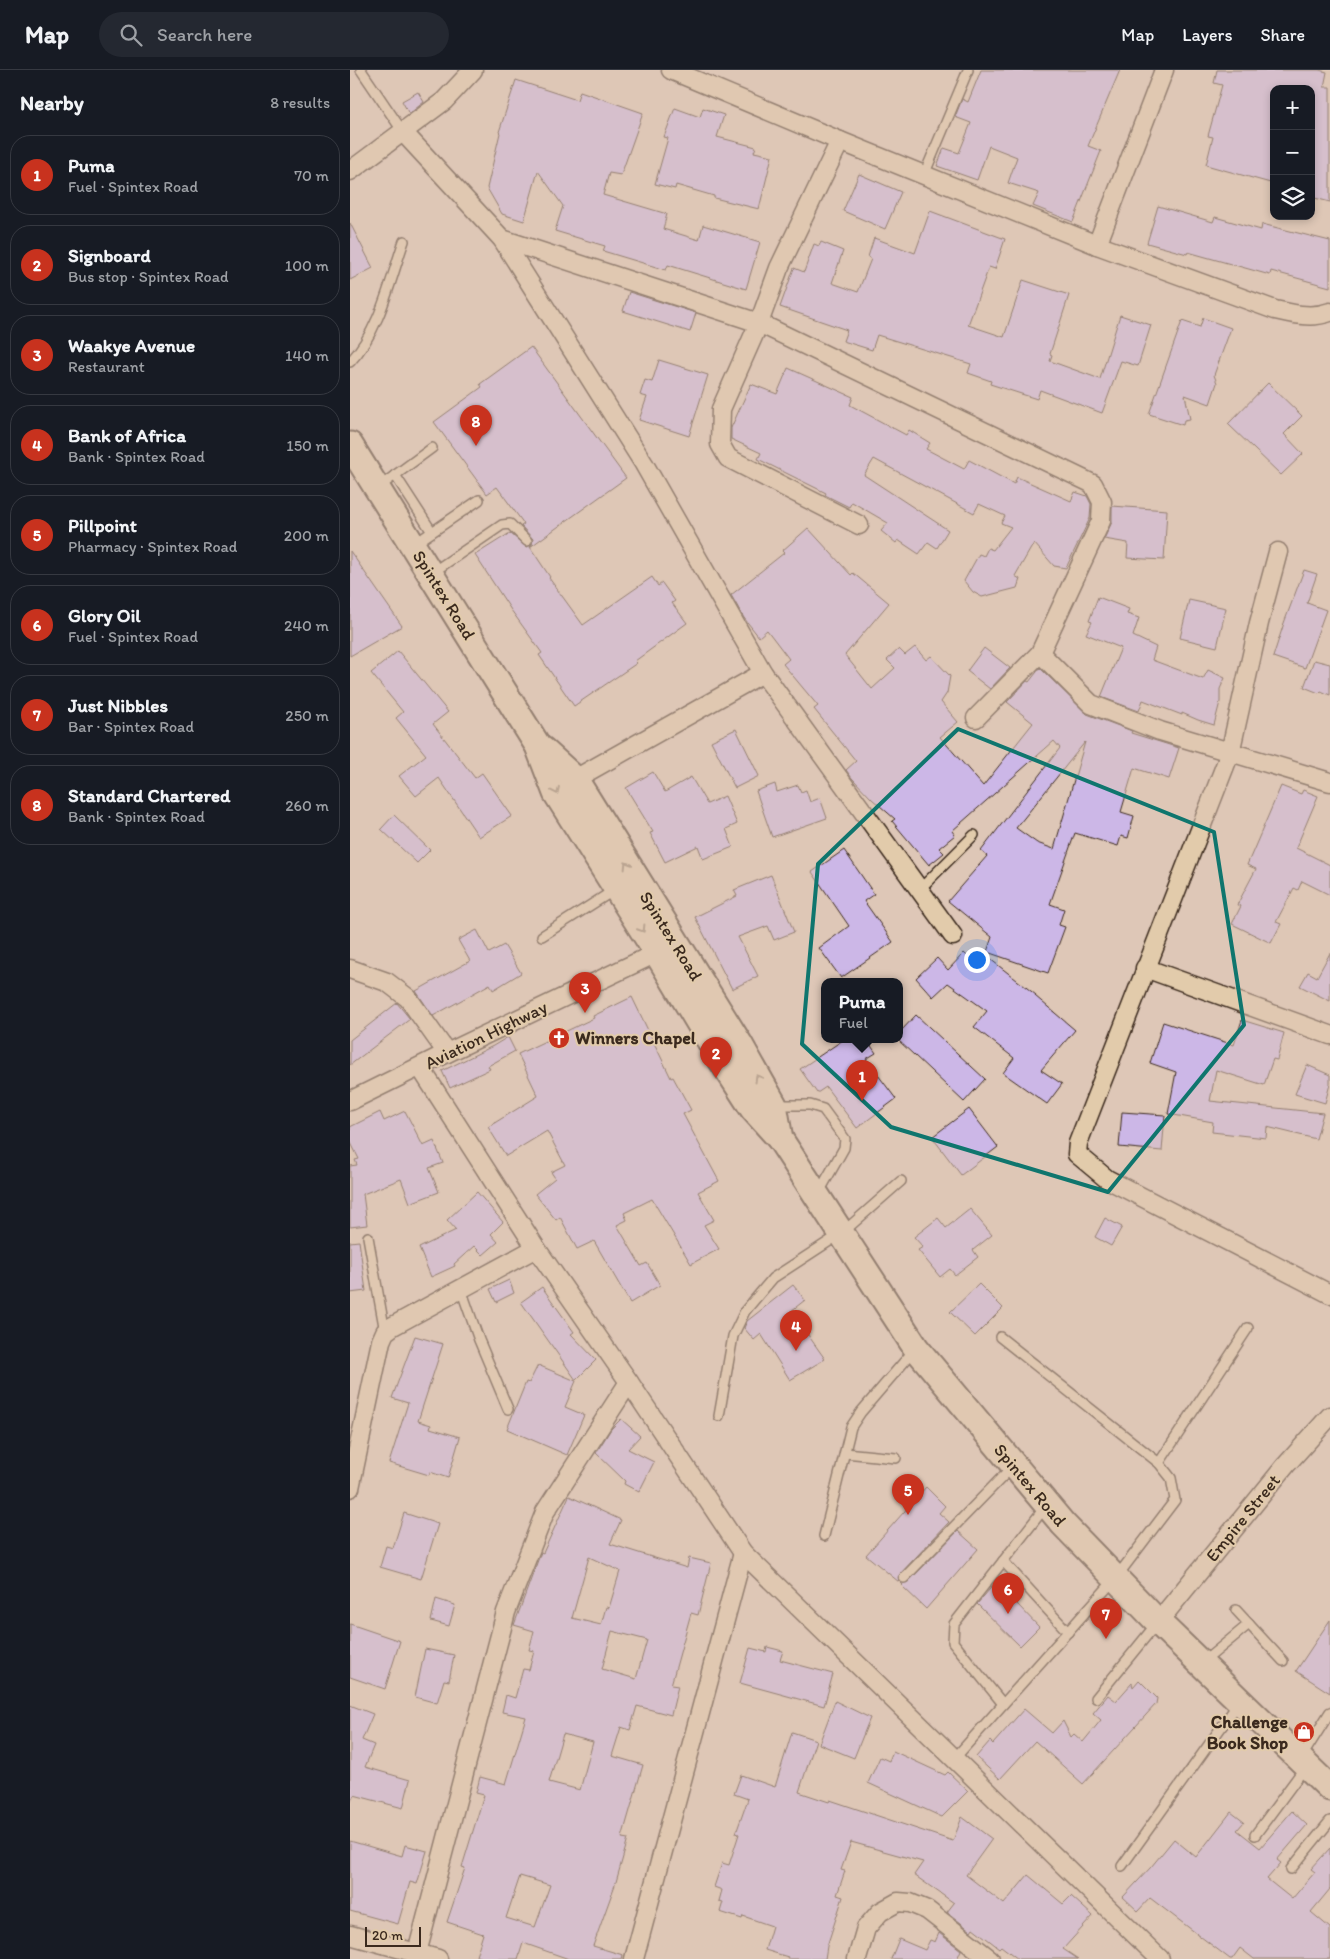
<!DOCTYPE html>
<meta charset="utf-8">
<style>
:root{--surface:#171b24;--page:#242831;--text:#f1f3f6;--muted:#9ea1a6;--line:#363941;--accent:#c8321e}
body{margin:0;font-family:Itim,sans-serif;background:var(--page);color:var(--text)}
.controls{position:absolute;right:15px;top:15px;display:grid;overflow:hidden;border-radius:10px;box-shadow:0 2px 8px #0003}
.controls button{width:45px;height:45px;display:grid;place-items:center;padding:0;border:0;border-bottom:1px solid var(--line);background:var(--surface);color:var(--text);font:25px sans-serif}
.scale{position:absolute;left:15px;bottom:12px;width:56px;box-sizing:border-box;padding-left:5px;border:2px solid #3b2a1e;border-top:0;font-size:14px;line-height:18px;white-space:nowrap;color:#3b2a1e;-webkit-text-stroke:4px #e2cbab;paint-order:stroke}
.you{position:absolute;left:626px;top:889px;width:18px;height:18px;margin:-12px;border:4px solid #fff;border-radius:50%;background:#1a73e8;box-shadow:0 0 0 8px #1a73e833}
.badge{display:grid;place-items:center;width:32px;height:32px;border-radius:50%;background:var(--accent);color:#fff;font-size:16px;font-weight:700}
.pin{position:absolute;translate:-50% -41px;filter:drop-shadow(0 1px 2px #0008)}
.pin::after{content:'';position:absolute;top:26px;width:18px;height:15px;background:inherit;clip-path:polygon(0 0,100% 0,50% 100%)}
.popup{position:absolute;left:471px;top:908px;width:82px;height:65px;box-sizing:border-box;display:grid;place-content:center;border-radius:10px;background:var(--surface);filter:drop-shadow(0 1px 4px #0005);font-size:16px;white-space:nowrap;color:var(--muted)}
.popup b{font-size:19px;color:var(--text)}
.popup::after{content:'';position:absolute;left:50%;top:100%;margin-left:-10px;border:10px solid transparent;border-top-color:var(--surface)}
.list{margin:0;padding:0;list-style:none}
h2{display:flex;justify-content:space-between;align-items:center;height:65px;margin:0;padding:0 20px;font-size:21px}
h2 small{font-size:16px;font-weight:400;color:var(--muted)}
.list li{display:grid;grid-template-columns:32px 1fr auto;gap:15px;align-items:center;box-sizing:border-box;height:80px;margin:0 10px 10px;padding:0 10px;border:1px solid var(--line);border-radius:20px}
.list b{display:block;font-size:19px;white-space:nowrap}
.list p{margin:0;font-size:16px;white-space:nowrap;color:var(--muted)}
.list em{font-size:16px;font-style:normal;color:var(--muted)}
.icon{flex:none;width:28px;height:28px;fill:none;stroke:currentColor;stroke-width:2;stroke-linecap:round;stroke-linejoin:round}
.map{position:relative;flex:none;width:980px;height:1889px;overflow:hidden}
header{display:flex;align-items:center;gap:30px;box-sizing:border-box;height:70px;padding:0 25px;background:var(--surface);border-bottom:1px solid var(--line)}
header strong{font-size:24px}
nav{display:flex;gap:28px;margin-inline-start:auto;font-size:18px}
.search{width:350px;height:45px;background:var(--page);display:flex;align-items:center;gap:12px;box-sizing:border-box;padding:0 18px;border-radius:28px;color:var(--muted);font-size:19px}
main{display:flex}
aside{flex:1;background:var(--surface)}
.map>svg:first-child{display:block}
</style>
<header>
<strong>Map</strong>
<div class="search"><svg class="icon" aria-label="search" viewBox="0 0 24 24"><circle cx="10" cy="10" r="6"/><path d="M15 15l6 6"/></svg>Search here</div>
<nav><a>Map</a><a>Layers</a><a>Share</a></nav>
</header>
<main>
<aside>
<h2>Nearby<small>8 results</small></h2>
<ul class="list">
<li><span class="badge">1</span><div><b>Puma</b><p>Fuel · Spintex Road</p></div><em>70 m</em></li>
<li><span class="badge">2</span><div><b>Signboard</b><p>Bus stop · Spintex Road</p></div><em>100 m</em></li>
<li><span class="badge">3</span><div><b>Waakye Avenue</b><p>Restaurant</p></div><em>140 m</em></li>
<li><span class="badge">4</span><div><b>Bank of Africa</b><p>Bank · Spintex Road</p></div><em>150 m</em></li>
<li><span class="badge">5</span><div><b>Pillpoint</b><p>Pharmacy · Spintex Road</p></div><em>200 m</em></li>
<li><span class="badge">6</span><div><b>Glory Oil</b><p>Fuel · Spintex Road</p></div><em>240 m</em></li>
<li><span class="badge">7</span><div><b>Just Nibbles</b><p>Bar · Spintex Road</p></div><em>250 m</em></li>
<li><span class="badge">8</span><div><b>Standard Chartered</b><p>Bank · Spintex Road</p></div><em>260 m</em></li>
</ul>
</aside>
<div class="map">
<svg width="980" height="1889" viewBox="0 0 980 1889">
<rect width="100%" height="100%" fill="#dec7b7"/>
<filter id="ink" filterUnits="userSpaceOnUse"><feTurbulence type="fractalNoise" baseFrequency=".02" numOctaves="2"/><feDisplacementMap in="SourceGraphic" scale="10" xChannelSelector="R" yChannelSelector="G"/><feConvolveMatrix kernelMatrix="1 2 1 2 8 2 1 2 1" color-interpolation-filters="sRGB"/></filter>
<g filter="url(#ink)">
<g fill="#ccb7e7" stroke="#3b2a1e" fill-rule="evenodd">
<polygon points="631,0 770,0 738,76 751,81 723,152 683,136 689,123 658,113 667,87 639,76 627,110 587,96 594,78 609,83 621,53 605,47 612,29 618,32"/>
<polygon points="867,0 969,0 977,2 974,17 980,17 980,132 961,127 961,19 924,19 924,114 856,95 863,67 858,66 872,15 864,13"/>
<polygon points="166,10 227,30 230,21 293,43 271,105 259,103 253,125 317,144 313,159 349,170 353,155 410,172 396,219 318,195 316,200 253,181 255,176 205,161 213,136 188,101 174,151 152,144 137,118 150,63 149,62"/>
<polygon points="68,22 74,32 59,44 52,31"/>
<polygon points="325,38 350,47 353,38 374,45 367,67 406,77 404,82 422,86 409,139 364,128 364,126 326,115 325,119 305,114 318,68 314,67"/>
<polygon points="509,104 551,122 535,159 493,141"/>
<polygon points="808,136 863,152 865,147 911,160 912,154 980,171 980,217 921,201 920,205 838,182 837,184 797,173"/>
<polygon points="580,141 655,169 645,199 639,197 618,255 654,267 673,210 719,225 700,284 702,285 700,291 750,309 770,245 801,255 788,296 771,291 752,343 690,320 687,329 640,314 641,311 618,303 621,294 527,265 522,280 493,271 497,260 430,237 444,198 454,202 464,174 469,176 471,172 493,181 482,213 508,222 521,189 518,187 524,168 565,183"/>
<polygon points="0,153 23,198 0,210"/>
<polygon points="279,222 346,243 340,262 273,241"/>
<polygon points="853,248 881,258 864,305 867,313 860,334 835,325 840,349 834,350 833,355 799,344 832,251 850,257"/>
<polygon points="181,277 276,408 180,477 200,507 199,508 233,555 302,507 308,516 312,513 325,531 322,533 337,553 285,591 287,593 224,636 189,585 192,583 161,540 125,485 160,463 176,477 182,475 183,469 171,456 174,454 147,417 137,424 84,352 132,317 130,314"/>
<polygon points="309,290 358,305 339,366 289,350 297,327 290,325 295,310 302,312"/>
<polygon points="438,298 503,327 500,335 556,365 559,360 580,373 576,379 614,399 619,390 664,414 667,407 721,431 725,422 737,426 741,434 740,448 716,498 704,496 684,473 665,506 670,509 667,518 632,527 623,522 614,511 629,484 634,486 638,478 643,480 661,457 651,453 655,446 629,434 624,443 524,389 514,405 598,460 587,478 578,472 569,484 548,470 546,473 531,461 538,453 502,432 499,437 475,425 476,423 408,389 411,383 381,369 381,358 401,314 427,324"/>
<polygon points="918,313 952,346 934,364 953,384 931,405 878,354"/>
<polygon points="762,436 817,440 814,490 777,488 778,473 754,469 762,452"/>
<path d="M458,458L501,505L503,503L539,533L495,585L522,619L545,598L537,590L549,579L555,585L565,577L576,590L581,586L600,606L597,623L591,632L608,652L590,667L633,716L683,653L657,632L677,611L679,612L690,598L737,644L782,661L781,663L829,678L819,709L784,698L771,742L784,746L778,768L771,766L768,776L725,763L700,834L714,839L709,855L715,857L698,903L637,882L642,867L598,831L637,786L631,781L710,678L704,671L602,761L605,765L589,778L594,783L579,795L542,751L545,749L522,729L502,708L496,700L506,691L464,639L468,636L433,594L439,589L417,560L409,567L394,548L381,525L434,483L432,481ZM735,672L704,779L687,773L666,758Z"/>
<polygon points="0,481 52,556 0,586"/>
<polygon points="954,500 967,504 957,533 976,540 955,598 923,587 934,553"/>
<polygon points="748,527 779,539 777,544 789,548 783,566 806,577 802,590 853,609 858,600 875,608 870,619 870,632 864,655 848,650 832,643 832,645 793,630 789,641 751,627 771,578 736,564 742,552 739,551"/>
<polygon points="839,530 876,538 867,577 830,568"/>
<polygon points="634,578 660,598 640,619 617,601"/>
<polygon points="48,581 98,642 83,654 125,708 132,703 162,746 129,767 89,708 66,726 49,706 76,685 46,648 53,642 21,603"/>
<polygon points="964,590 980,594 980,625 971,621 969,623 954,617"/>
<polygon points="386,659 409,706 385,718 361,671"/>
<polygon points="303,702 315,722 341,707 357,734 375,726 387,754 376,759 383,777 353,789 348,776 315,792 300,763 303,762 276,718"/>
<polygon points="425,714 427,722 448,715 451,722 456,720 460,732 470,728 477,748 422,767 406,721"/>
<polygon points="931,716 951,724 953,720 968,726 946,778 980,795 980,825 952,811 948,820 944,818 926,852 931,854 921,873 882,854 891,836 887,835 906,799 897,795"/>
<polygon points="44,745 80,780 67,793 31,759"/>
<polygon points="494,780 524,824 514,831 543,872 491,908 469,878 499,856 462,802"/>
<polygon points="421,805 444,862 424,870 418,856 388,867 408,906 382,919 345,847 387,826 384,820"/>
<polygon points="127,860 139,883 154,875 171,903 143,920 140,914 83,946 66,921 120,891 108,870"/>
<polygon points="614,883 630,898 635,885 686,925 685,926 725,960 691,1000 712,1014 697,1034 653,1003 664,988 624,957 637,941 598,913 583,927 566,908 587,888 598,900"/>
<polygon points="980,883 980,931 950,916 958,902 967,907"/>
<polygon points="282,927 321,1008 323,1007 341,1040 333,1044 369,1111 348,1122 364,1150 354,1155 369,1179 341,1194 302,1129 274,1143 277,1150 267,1155 291,1196 297,1193 310,1215 280,1233 244,1171 227,1179 210,1147 206,1150 185,1124 205,1108 201,1102 215,1095 197,1061 156,1086 138,1057 188,1026 168,984 244,948 243,946"/>
<polygon points="47,933 60,949 0,995 0,970"/>
<polygon points="566,945 635,1009 614,1032 548,970 550,970 550,962"/>
<polygon points="892,950 934,963 927,990 923,989 914,1015 866,1000 860,1031 973,1043 966,1069 917,1057 916,1068 862,1062 863,1052 818,1044 826,1002 800,993 813,952 884,975"/>
<polygon points="158,967 165,981 138,996 140,999 100,1018 92,1001 143,976"/>
<polygon points="493,970 517,970 526,983 516,989 546,1029 507,1058 476,1017 467,1023 450,999"/>
<polygon points="957,995 980,1005 980,1014 975,1033 945,1024"/>
<polygon points="619,1039 648,1077 611,1105 582,1067"/>
<polygon points="55,1041 73,1076 84,1071 93,1093 79,1098 89,1122 60,1133 51,1109 13,1124 17,1155 0,1157 0,1096 7,1095 5,1090 9,1089 0,1071 0,1057 30,1042 34,1051"/>
<polygon points="772,1042 815,1045 812,1081 769,1077"/>
<polygon points="127,1122 153,1152 141,1164 148,1172 133,1185 124,1176 104,1194 105,1196 81,1207 69,1178 106,1160 97,1150"/>
<polygon points="620,1139 642,1165 623,1180 628,1187 605,1205 600,1199 590,1207 568,1180 573,1177 564,1167 588,1148 596,1158"/>
<polygon points="755,1148 772,1157 761,1176 745,1167"/>
<polygon points="9,1171 16,1221 0,1223 0,1172"/>
<polygon points="159,1210 164,1223 146,1232 140,1219"/>
<polygon points="629,1214 653,1238 625,1266 600,1242"/>
<polygon points="443,1215 455,1230 441,1241 475,1289 440,1310 411,1264 404,1270 394,1258 397,1251"/>
<polygon points="192,1217 224,1262 221,1264 246,1290 226,1310 171,1232"/>
<polygon points="65,1266 93,1274 68,1351 81,1355 80,1358 110,1367 98,1408 80,1402 79,1405 39,1393 58,1333 42,1328"/>
<polygon points="188,1295 226,1311 215,1337 234,1345 217,1385 157,1359 176,1312 179,1313"/>
<polygon points="271,1349 290,1366 278,1379 304,1392 289,1422 274,1414 275,1411 246,1383 261,1359"/>
<polygon points="576,1417 595,1436 589,1443 599,1452 550,1504 548,1507 549,1512 516,1485"/>
<path d="M219,1426L271,1450L260,1474L337,1498L339,1488L361,1493L348,1545L341,1543L321,1615L328,1616L321,1645L287,1636L280,1660L271,1657L262,1686L293,1695L272,1768L278,1769L266,1812L243,1876L273,1885L272,1889H219L173,1873L168,1889H136L126,1886L133,1864L97,1852L115,1798L112,1797L134,1725L126,1723L130,1707L156,1714L176,1647L152,1642L156,1625L165,1628L173,1599L179,1600L184,1581L179,1580L184,1561L164,1555L191,1482L193,1483ZM239,1487L270,1501L259,1538L256,1537L251,1555L222,1548ZM262,1561L297,1570L286,1609L252,1599ZM213,1664L243,1672L230,1720L199,1712ZM170,1806L200,1815L185,1857L156,1848Z"/>
<polygon points="54,1443 88,1454 71,1509 30,1497 36,1476 43,1478"/>
<polygon points="608,1461 628,1479 576,1539 552,1516 553,1515 551,1513 558,1512"/>
<polygon points="646,1512 689,1557 670,1576 627,1534"/>
<polygon points="86,1529 105,1535 99,1556 81,1551"/>
<polygon points="980,1550 980,1623 946,1601"/>
<polygon points="0,1554 50,1571 35,1619 0,1607"/>
<polygon points="417,1577 433,1581 430,1590 483,1604 474,1636 390,1613 400,1578 416,1582"/>
<polygon points="75,1579 104,1585 99,1611 94,1610 87,1633 65,1627"/>
<polygon points="789,1610 807,1628 806,1634 733,1714 685,1671 650,1709 626,1687 640,1671 643,1674 674,1639 702,1663 713,1651 721,1667 724,1664 733,1672 751,1650 743,1643 758,1625 766,1631 782,1613 783,1617"/>
<polygon points="485,1631 520,1648 504,1688 469,1674"/>
<polygon points="0,1635 23,1644 12,1670 24,1675 15,1697 60,1710 53,1738 4,1725 0,1733"/>
<polygon points="442,1662 466,1670 449,1722 479,1732 480,1730 603,1771 612,1747 642,1769 616,1805 654,1834 678,1805 713,1834 721,1826 743,1846 713,1879 728,1889 668,1889 651,1876 649,1878 623,1858 621,1861 597,1842 604,1833 564,1805 573,1792 501,1772 491,1800 495,1801 487,1825 493,1827 477,1876 475,1889 437,1889 438,1887 415,1880 422,1856 393,1846 392,1849 370,1842 373,1832 369,1831 372,1820 364,1817 372,1793 379,1795 389,1764 386,1763 398,1729 384,1724 391,1705 425,1717"/>
<polygon points="543,1681 595,1705 598,1702 618,1721 592,1747 518,1713 530,1687 539,1691"/>
<polygon points="942,1741 957,1755 927,1790 931,1793 917,1809 942,1829 965,1802 961,1799 980,1778 980,1819 961,1842 980,1858 980,1889 904,1889 890,1878 882,1889 880,1889 800,1828 788,1841 773,1827 801,1797 824,1769 846,1787 881,1742 894,1752 887,1760 910,1778"/>
<polygon points="0,1771 52,1786 55,1775 77,1781 67,1814 60,1812 48,1854 0,1841"/>
<polygon points="589,1863 611,1880 607,1889 541,1889 549,1869 575,1880 580,1870 585,1872"/>
</g>
<g fill="none" stroke-linecap="round" stroke-linejoin="round">
<g stroke="#3b2a1e" stroke-width="12">
<g id="service">
<polyline points="11,0 53,62"/>
<polyline points="574,105 618,0"/>
<path d="M0,292C30,260 40,211 54,171"/>
<polyline points="45,405 82,462"/>
<polyline points="29,417 82,378"/>
<polyline points="63,475 129,430"/>
<polyline points="83,502 152,455 160,454 177,471"/>
<polyline points="570,819 624,765"/>
<polyline points="192,866 266,819"/>
<polyline points="425,1035 460,1035 473,1039 495,1069 494,1078 468,1124"/>
<polyline points="18,1167 35,1262"/>
<polyline points="111,1219 129,1270 158,1339"/>
<polyline points="369,1346 383,1266 395,1241 423,1208 492,1163 551,1111"/>
<polyline points="495,1383 546,1388"/>
<polyline points="809,1393 898,1258"/>
<polyline points="474,1466 501,1357 511,1342 566,1278"/>
<polyline points="653,1491 718,1562"/>
<polyline points="554,1508 663,1396"/>
<polyline points="886,1540 933,1591"/>
<polyline points="852,1593 899,1554"/>
<polyline points="746,1628 807,1553"/>
<polyline points="653,1634 603,1572 604,1554 696,1436"/>
<polyline points="951,1688 980,1642"/>
<polyline points="604,1689 765,1509 825,1430 821,1408 809,1393 650,1267"/>
<polyline points="905,1765 956,1696"/>
<polyline points="772,1796 890,1631"/>
<polyline points="941,1799 980,1751"/>
</g>
</g>
<g stroke="#3b2a1e" stroke-width="21">
<g id="minor">
<path d="M321,0L490,71L747,175L925,240C944,244 961,249 980,242"/>
<polyline points="53,62 152,169 294,394 413,603 603,866"/>
<polyline points="490,71 429,198 409,253 371,339 370,374 378,388 509,455"/>
<polyline points="0,101 94,31 123,0"/>
<polyline points="152,169 409,253 743,414 752,432 751,451 690,583 626,648"/>
<polyline points="747,175 814,0"/>
<polyline points="928,482 909,553 880,683 728,1073 727,1084 757,1109 980,1224"/>
<polyline points="690,583 741,634 810,661 980,712"/>
<polyline points="225,709 413,603"/>
<polyline points="795,898 980,965"/>
<polyline points="0,899 37,912 58,928 97,983"/>
<polyline points="70,997 186,1178 279,1312 393,1483 810,1889"/>
<polyline points="0,1031 97,983 317,878"/>
<polyline points="0,1418 31,1271 35,1262 43,1256 186,1178"/>
<polyline points="808,1552 936,1395 980,1346"/>
<polyline points="0,1865 88,1889"/>
<polyline points="67,1883 156,1542 195,1442 279,1312"/>
<polyline points="284,1889 393,1483"/>
<polyline points="507,1889 516,1858 530,1842 548,1832 560,1833 577,1840 640,1889"/>
</g>
</g>
<g stroke="#3b2a1e" stroke-width="29">
<g id="secondary">
<polyline points="0,375 188,676 206,723 307,883 370,988 403,1039 430,1069 566,1278 713,1454 808,1552 980,1718"/>
<polyline points="193,680 225,709 389,973 424,1035 430,1069"/>
</g>
</g>
<use href="#service" stroke="#e2cbab" stroke-width="9"/>
<use href="#minor" stroke="#e2cbab" stroke-width="18"/>
<use href="#secondary" stroke="#e2cbab" stroke-width="25"/>
</g>
<defs><path id="oneway-chevron" d="M-2-3.5L2.5 0L-2 3.5" fill="none" stroke-width="1.6" stroke-linecap="round" stroke-linejoin="round" transform="scale(1.25)"/></defs>
<g stroke="#8e7a64">
<use href="#oneway-chevron" transform="translate(206 721) rotate(65)"/>
<use href="#oneway-chevron" transform="translate(277 795) rotate(-122)"/>
<use href="#oneway-chevron" transform="translate(292 859) rotate(58)"/>
<use href="#oneway-chevron" transform="translate(408 1008) rotate(-121)"/>
</g>
</g>
<path d="M0 0H980V1889H0ZM608,659L864,762L894,955L758,1122L541,1057L452,974L468,794Z" fill="#dec7b7" fill-opacity=".55" fill-rule="evenodd"/>
<path fill="none" stroke="#0f766e" stroke-width="4" stroke-linejoin="round" d="M608,659L864,762L894,955L758,1122L541,1057L452,974L468,794Z"/>
<defs>
<g id="church-disc" transform="scale(1.125)"><circle r="9.5" fill="#c8321e" stroke="#e2cbab"/><path d="M-1.2-6h2.4v3.5h3.3v2.4h-3.3V6h-2.4V-.1h-3.3v-2.4h3.3Z" fill="#fff"/></g>
<g id="shop-disc" transform="scale(1.125)"><circle r="9.5" fill="#c8321e" stroke="#e2cbab"/><path d="M-5-2.5h2.3a2.7 3.5 0 0 1 5.4 0H5L5.5 6h-11ZM-1.5-2.5h3a1.5 2.3 0 0 0-3 0Z" fill="#fff"/></g>
</defs>
<g fill-rule="evenodd">
<use href="#church-disc" x="209" y="968"/>
<use href="#shop-disc" x="954" y="1662"/>
</g>
<g text-anchor="middle" dominant-baseline="central" stroke-width="4" stroke-linejoin="round" paint-order="stroke">
<g font-size="18" fill="#3b2a1e" stroke="#e2cbab">
<text transform="translate(94 525) rotate(58)">Spintex Road</text>
<text transform="translate(321 866) rotate(58)">Spintex Road</text>
<text transform="translate(136 965) rotate(-26)">Aviation Highway</text>
<text transform="translate(680 1415) rotate(50)">Spintex Road</text>
<text transform="translate(893 1448) rotate(-51)">Empire Street</text>
</g>
<g font-size="18" font-weight="bold" fill="#3b2a1e" stroke="#e2cbab" text-anchor="start">
<text x="225" y="968">Winners Chapel</text>
<text x="938" y="1652" text-anchor="end">Challenge<tspan x="938" dy="21">Book Shop</tspan></text>
</g>
</g>
</svg>
<div class="controls">
<button>+</button>
<button>−</button>
<button><svg class="icon" aria-label="layers" viewBox="0 0 24 24"><path d="M12 4l9 5-9 5-9-5zM3 14l9 5 9-5"/></svg></button>
</div>
<div class="scale">20 m</div>
<div class="you"></div>
<div class="pin badge" style="left:512px;top:1031px">1</div>
<div class="popup"><b>Puma</b>Fuel</div>
<div class="pin badge" style="left:366px;top:1008px">2</div>
<div class="pin badge" style="left:235px;top:943px">3</div>
<div class="pin badge" style="left:446px;top:1281px">4</div>
<div class="pin badge" style="left:558px;top:1445px">5</div>
<div class="pin badge" style="left:658px;top:1544px">6</div>
<div class="pin badge" style="left:756px;top:1569px">7</div>
<div class="pin badge" style="left:126px;top:376px">8</div>
</div>
</main>
